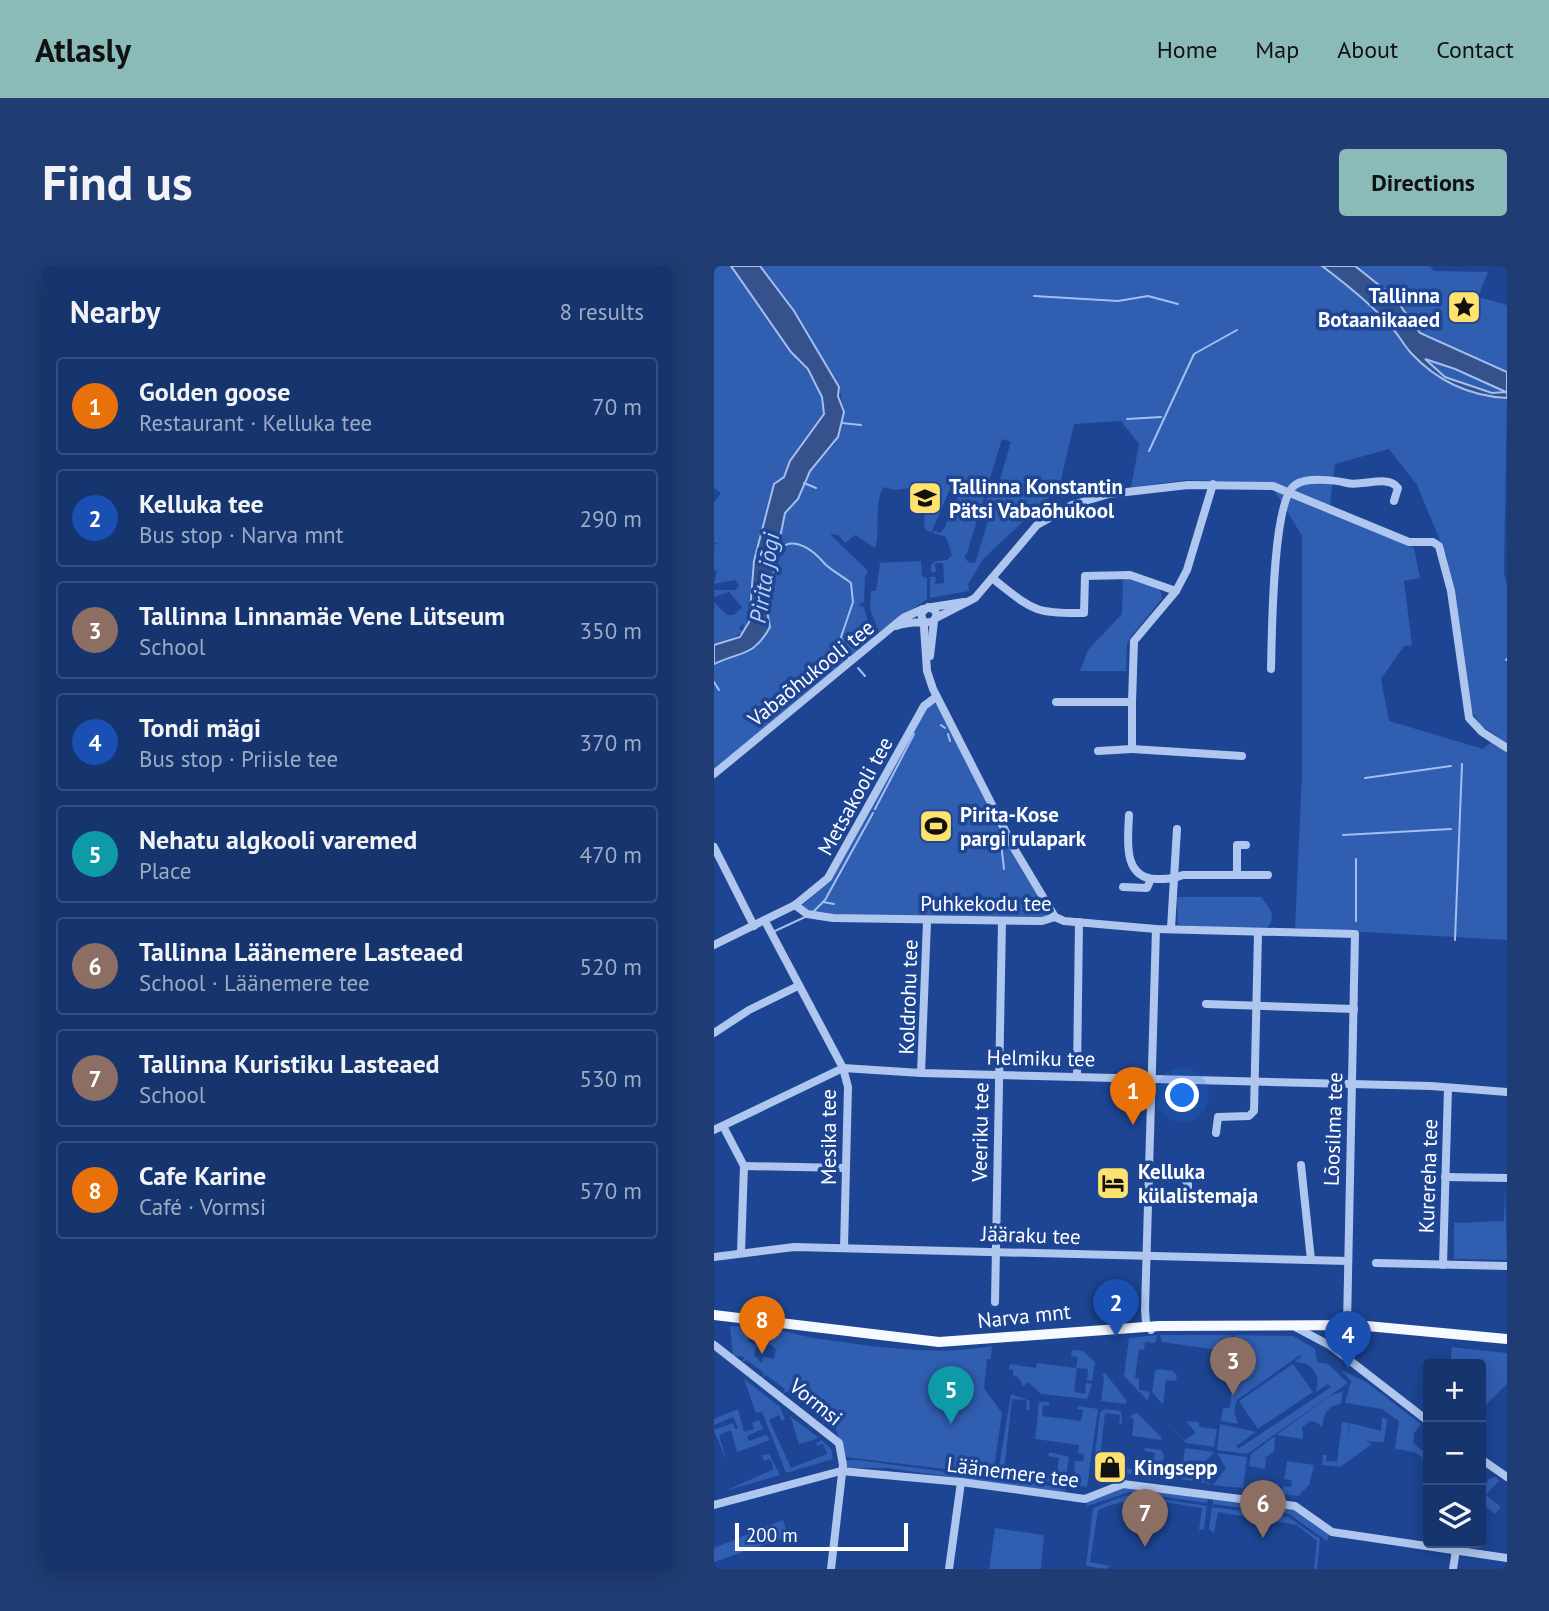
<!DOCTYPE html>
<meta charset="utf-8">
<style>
:root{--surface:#16346e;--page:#1f3c73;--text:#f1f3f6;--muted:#9eaac2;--line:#354f81;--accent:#8bbbb9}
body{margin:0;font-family:"PT Sans",sans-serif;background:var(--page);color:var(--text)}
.controls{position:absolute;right:21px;bottom:21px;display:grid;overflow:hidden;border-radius:7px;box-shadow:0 4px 18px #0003}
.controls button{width:63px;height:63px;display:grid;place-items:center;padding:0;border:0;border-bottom:2px solid var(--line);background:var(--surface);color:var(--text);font:35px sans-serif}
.scale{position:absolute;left:21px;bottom:18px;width:173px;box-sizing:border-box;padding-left:7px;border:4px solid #fff;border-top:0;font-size:19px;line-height:24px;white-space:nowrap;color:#fff;-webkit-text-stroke:5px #1d4593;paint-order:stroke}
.you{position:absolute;left:469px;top:830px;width:24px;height:24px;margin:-18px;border:5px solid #fff;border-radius:50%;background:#1a73e8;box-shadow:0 0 0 10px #1a73e833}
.badge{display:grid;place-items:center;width:46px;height:46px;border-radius:50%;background:var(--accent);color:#fff;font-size:23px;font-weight:700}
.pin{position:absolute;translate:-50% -58px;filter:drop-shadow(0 2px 4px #0008)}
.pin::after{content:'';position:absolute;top:37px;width:24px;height:21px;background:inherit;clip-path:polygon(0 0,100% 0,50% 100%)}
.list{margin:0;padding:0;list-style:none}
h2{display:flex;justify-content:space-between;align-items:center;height:91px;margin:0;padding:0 28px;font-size:30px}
h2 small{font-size:23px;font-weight:400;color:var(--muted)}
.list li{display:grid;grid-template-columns:46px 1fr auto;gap:21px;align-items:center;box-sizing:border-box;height:98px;margin:0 14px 14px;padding:0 14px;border:2px solid var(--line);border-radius:7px}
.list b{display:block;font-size:26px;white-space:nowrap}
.list p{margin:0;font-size:23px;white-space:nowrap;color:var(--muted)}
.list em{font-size:23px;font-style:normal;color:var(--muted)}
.icon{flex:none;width:38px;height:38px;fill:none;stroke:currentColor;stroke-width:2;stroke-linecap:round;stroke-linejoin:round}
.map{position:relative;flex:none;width:793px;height:1303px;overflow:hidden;border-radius:7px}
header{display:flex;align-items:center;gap:42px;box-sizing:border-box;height:98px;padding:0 35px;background:var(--accent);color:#111}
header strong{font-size:33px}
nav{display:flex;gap:38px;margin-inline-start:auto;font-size:24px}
.intro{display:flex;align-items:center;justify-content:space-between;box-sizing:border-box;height:168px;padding:0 42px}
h1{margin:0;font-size:49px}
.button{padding:18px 32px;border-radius:7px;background:var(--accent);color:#111;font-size:24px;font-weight:700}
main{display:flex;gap:42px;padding:0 42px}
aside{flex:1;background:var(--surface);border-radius:7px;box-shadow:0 4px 18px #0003}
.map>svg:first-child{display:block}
</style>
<header>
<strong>Atlasly</strong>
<nav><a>Home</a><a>Map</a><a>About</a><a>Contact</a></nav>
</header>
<div class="intro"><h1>Find us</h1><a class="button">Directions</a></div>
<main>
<aside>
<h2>Nearby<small>8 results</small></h2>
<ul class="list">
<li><span class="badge" style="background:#e8710a">1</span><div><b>Golden goose</b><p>Restaurant · Kelluka tee</p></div><em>70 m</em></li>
<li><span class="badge" style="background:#1a4fb4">2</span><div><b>Kelluka tee</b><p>Bus stop · Narva mnt</p></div><em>290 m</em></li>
<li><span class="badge" style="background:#8d6e63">3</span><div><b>Tallinna Linnamäe Vene Lütseum</b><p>School</p></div><em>350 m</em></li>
<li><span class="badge" style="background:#1a4fb4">4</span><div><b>Tondi mägi</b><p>Bus stop · Priisle tee</p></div><em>370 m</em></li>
<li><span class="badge" style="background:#0f9aa8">5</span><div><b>Nehatu algkooli varemed</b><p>Place</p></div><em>470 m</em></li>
<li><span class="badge" style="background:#8d6e63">6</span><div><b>Tallinna Läänemere Lasteaed</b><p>School · Läänemere tee</p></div><em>520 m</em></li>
<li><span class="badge" style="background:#8d6e63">7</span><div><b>Tallinna Kuristiku Lasteaed</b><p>School</p></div><em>530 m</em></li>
<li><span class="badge" style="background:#e8710a">8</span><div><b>Cafe Karine</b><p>Café · Vormsi</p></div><em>570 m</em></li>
</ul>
</aside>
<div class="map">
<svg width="793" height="1303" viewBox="0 0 793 1303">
<rect width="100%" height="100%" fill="#1d4593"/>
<g fill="#305eb1" fill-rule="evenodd">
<polygon points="0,0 17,0 77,86 94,103 108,131 110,148 76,195 70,211 57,225 39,299 32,363 29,363 30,357 25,362 29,366 7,379 0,379 0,336 13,349 20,349 28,341 15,326 0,331 0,324 21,324 25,320 21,314 0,318 3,305 0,304 0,279 4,277 0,277 0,236 7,227 0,222"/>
<path d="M46,0H608C631,18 654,36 674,57C683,66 689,78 697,87C723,116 755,130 793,132L790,307L793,319V674L581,662L588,508V270L556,217L473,214L417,221L425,178L407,155L360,158L345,222L270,292L254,318L255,325L216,332V311H222L221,318L230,317L229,297H221L222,306H217V299L221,295L233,294L238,289L232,271L219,267L220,264L226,267L231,261L248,220L239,216L217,267L210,262L212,220L180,224L170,221C159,237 167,264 161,282L141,269L131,277L124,269L116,268L154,305L151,311L150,336L144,339L150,341L159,372L48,467L41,465L46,469L0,504V398L44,380L56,361L51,334L58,318L61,298L56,284L67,267L71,247L84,233L96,205L121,178L130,146L125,121L80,45ZM288,173L297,176L283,223L276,221L270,243L277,246L261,297L254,296L250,290L253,287ZM675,183L703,219L733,291L757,444L767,460L784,470L769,483L675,455L667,413L690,380L698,379L690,315L706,312L700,282L615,246L621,198Z"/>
<polygon points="641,0 716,0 720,5 774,6 764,31 793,39 793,106 706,67 680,31"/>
<polygon points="710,92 793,126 778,127 731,111"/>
<polygon points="207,295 208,310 213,312 213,333 165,366 156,343 157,325 162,325 166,298 162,297"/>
<path d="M415,312C428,316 449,317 448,333L418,369L413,378L412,405H366L374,384L408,348L409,314Z"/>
<polygon points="218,437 223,439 336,651 98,649 88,640 104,625 210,444"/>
<path d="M463,631H547C558,646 563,650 551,665L464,659Z"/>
<polygon points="791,921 793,994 740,993 740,957 790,955"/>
<path d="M16,1060L42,1061V1063L33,1064L34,1075L42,1080L40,1089L48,1097L49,1091L60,1093L62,1083L51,1074L53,1064L47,1061C65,1063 82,1069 100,1072C157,1080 220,1091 278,1080L277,1093H273L270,1122L288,1147L279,1209L132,1191L122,1163L112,1156L108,1159L110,1154L73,1125L69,1128L71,1123L52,1109L48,1112L50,1107L33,1094L28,1096L30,1092L27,1090H19Z"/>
<polygon points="443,1069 441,1077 431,1076 430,1084 425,1083 421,1112 425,1113 425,1124 435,1126 434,1135 410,1110 415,1072"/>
<polygon points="446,1069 517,1069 515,1082 511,1085 448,1076"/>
<path d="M520,1069L579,1070L601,1083L603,1096L614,1098L634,1117L533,1188L503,1184L506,1158L542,1166L522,1180L524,1183L617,1121L614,1118L601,1127C608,1110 599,1095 580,1096L587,1091L586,1089L523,1134L520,1145L524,1158L507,1155L509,1142H516L520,1107L515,1106L516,1101L521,1099L516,1097Z"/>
<polygon points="738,1081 793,1087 793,1118 767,1144 767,1098 736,1098"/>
<polygon points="358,1084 369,1085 381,1096 378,1115 373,1114 374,1103 363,1102 360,1126 371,1128 372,1117 378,1118 373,1133 327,1128 314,1116 309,1120 304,1111 299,1110 299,1104 295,1103 296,1098 322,1102 323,1097 362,1102 364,1091 357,1090"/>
<polygon points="579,1098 599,1126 544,1163 525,1135"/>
<polygon points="444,1103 458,1105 463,1109 462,1115 452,1114 449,1139 438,1126 441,1105"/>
<polygon points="627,1104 652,1116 707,1158 700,1167 699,1177 714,1189 714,1195 700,1186 681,1183 685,1155 668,1143 631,1137 637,1115"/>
<polygon points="391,1107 413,1135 411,1138 387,1135 390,1112 388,1108"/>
<polygon points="30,1113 66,1141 71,1153 68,1155 65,1149 55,1154 77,1202 113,1188 109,1178 103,1180 102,1177 108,1174 117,1183 119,1193 72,1207 48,1146 42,1147"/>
<path d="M629,1125L627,1138C612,1140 610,1149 608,1162L604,1157L597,1155L588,1161L589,1173L562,1169L616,1130Z"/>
<polygon points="297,1128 316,1135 315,1144 312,1144 313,1134 298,1133 290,1205 342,1210 345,1192 334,1190 336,1186 355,1191 351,1218 284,1207"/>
<polygon points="325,1136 335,1136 335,1140 329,1139 328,1150 367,1155 369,1144 363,1143 364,1140 384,1143 373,1221 359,1219 361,1195 369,1195 370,1188 364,1187 365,1179 321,1173"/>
<polygon points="24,1143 30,1166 40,1163 38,1157 45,1154 49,1163 33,1170 35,1175 52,1169 56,1174 23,1186 17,1164 5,1169 12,1194 0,1164 19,1157 21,1163 24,1162 19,1151 0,1159 0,1153"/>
<polygon points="390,1143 407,1145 408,1158 405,1158 406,1149 391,1147 385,1200 438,1205 441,1187 430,1185 431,1182 447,1184 450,1189 445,1212 379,1203 386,1147"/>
<polygon points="423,1147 447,1171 448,1174 418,1170 420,1154 416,1150"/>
<polygon points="76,1150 105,1172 85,1178"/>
<polygon points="447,1150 470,1174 482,1167 472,1155 485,1156 485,1161 503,1163 500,1181 472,1177"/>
<polygon points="668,1151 673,1154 670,1176 651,1175 658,1178 626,1201 608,1199 609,1189 613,1189 612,1195 623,1196 628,1156 635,1157 633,1173 636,1157 667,1165"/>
<polygon points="561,1170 560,1185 553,1191 547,1191 552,1192 551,1203 535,1200 537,1188"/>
<polygon points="471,1182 500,1186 488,1199 496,1218 467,1213"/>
<polygon points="503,1187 533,1191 529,1222 499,1219 512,1202"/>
<polygon points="55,1188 66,1209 11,1225 60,1203 56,1193 50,1195 48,1189"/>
<polygon points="131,1194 144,1194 353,1222 350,1227 173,1202 138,1202 133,1201"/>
<polygon points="573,1195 600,1199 595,1219 584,1230 568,1228 569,1220 577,1221 578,1214 570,1213"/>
<polygon points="782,1211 785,1215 772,1229 787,1241 781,1248 767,1236 767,1213 769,1217 773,1217 774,1213"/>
<polygon points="411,1221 494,1232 493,1237 416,1226 373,1240 373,1236"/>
<path d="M420,1229L493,1240L490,1263L485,1264L488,1242C449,1236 422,1227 384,1244L376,1296L396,1300L392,1303L372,1300L379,1242L410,1230Z"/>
<polygon points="499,1233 578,1243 588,1247 615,1268 613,1275 575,1248 499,1238"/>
<polygon points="498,1241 574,1251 606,1273 603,1303 600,1303 603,1275 583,1259 504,1246 500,1267 495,1263"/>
<polygon points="69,1254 73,1266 69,1272 0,1296 0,1282"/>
<polygon points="281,1262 330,1269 327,1303 275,1303"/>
</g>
<g fill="#35528c" stroke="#a2bff0" stroke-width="2" fill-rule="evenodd">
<path d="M17,0H46L80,45L125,121L124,130L130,146L124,171L96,205L84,233L71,247L67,267L56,284L61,298L58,318L51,334L56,361C39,392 26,385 0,398V379L26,371L35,356L40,295L60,218L70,211L76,195L110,148L108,131L94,103L77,86Z"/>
<path d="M608,0H641L680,31L706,67L793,106V132C755,130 723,115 697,87C689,78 683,66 674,57C657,39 628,15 608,0ZM711,93L741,103L792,126L778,127L731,111Z"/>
</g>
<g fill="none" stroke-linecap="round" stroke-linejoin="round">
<g stroke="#a2bff0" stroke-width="2">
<polyline points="320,30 404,35 434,30 464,38"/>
<polyline points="413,153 447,151"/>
<polyline points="128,157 147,159"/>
<polyline points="435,185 480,88 523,64"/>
<polyline points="90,217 102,222"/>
<path d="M59,279L65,283C81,269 100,285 111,298C118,305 130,311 137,317L139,336L127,371L135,392"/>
<polyline points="792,394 793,393"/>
<polyline points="144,402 151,410"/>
<polyline points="0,416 5,424"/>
<polyline points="227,459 231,462"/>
<polyline points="234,468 236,475"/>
<polyline points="651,512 737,500"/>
<polyline points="161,543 200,468"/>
<polyline points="629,569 737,563"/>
<polyline points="287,577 290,603"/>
<polyline points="642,593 642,655"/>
<polyline points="109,636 120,638"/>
<polyline points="100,645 111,634 159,547"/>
<polyline points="61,665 91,651"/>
<polyline points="741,674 748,498"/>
</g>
<g stroke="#afc6ee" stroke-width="8">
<path d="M278,312C318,343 318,348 370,347L371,310L416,309L462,325"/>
<polyline points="218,341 250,336"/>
<polyline points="222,352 261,332 323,259 358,239 395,228 474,219 559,220 695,276 719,276 725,280 737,325 755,452 768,466 793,482"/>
<path d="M182,360C196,355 205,357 218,356L223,350L221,344L214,341L207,347L210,361L213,405L219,423L301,584L341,651"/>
<polyline points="216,390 220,355"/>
<path d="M557,403C558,371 558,234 581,219C592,211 621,214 633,217C648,221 674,208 684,222L680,235"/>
<polyline points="342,436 418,436 418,483 528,490"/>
<polyline points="418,436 420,375 462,325 473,304 499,218"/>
<polyline points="384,485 418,483"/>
<polyline points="0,508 189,352 209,343"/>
<path d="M415,549C414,573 408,612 442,613C452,613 459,613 469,609H554"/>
<polyline points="0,581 40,660"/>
<polyline points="523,609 523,579 532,579"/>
<polyline points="409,621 433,622 437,613"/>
<polyline points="81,639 93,648 119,652 328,655 341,651"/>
<polyline points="341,651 350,655 442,663 641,668 633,1059"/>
<polyline points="51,655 129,802 134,821 130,982"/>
<polyline points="457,662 463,563"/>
<polyline points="0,679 81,639 114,612 210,440 222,431"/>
<polyline points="492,738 640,743"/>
<polyline points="0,767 35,744 84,720"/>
<polyline points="207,807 213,656"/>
<polyline points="363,809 365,656"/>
<polyline points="9,860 30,900 27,986"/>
<polyline points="0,864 129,802 207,807 717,820 793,826"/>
<polyline points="502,867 504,851 535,850 540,845 544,667"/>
<polyline points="587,899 597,994"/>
<polyline points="30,900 132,902"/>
<polyline points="434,910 470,912 474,918 474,936"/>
<polyline points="731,911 793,912"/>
<polyline points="0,991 80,981 634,995"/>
<polyline points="662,997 793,1000"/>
<polyline points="729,999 734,822"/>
<polyline points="281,1036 288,655"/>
<polyline points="583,1062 617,1080 714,1155"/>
<polyline points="437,1064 432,1057 431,1043 442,663"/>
<polyline points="0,1079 125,1177 129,1199 117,1303"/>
<polyline points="767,1193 793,1211"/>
<polyline points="0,1239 127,1205 247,1216 371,1233 409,1218 581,1240 618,1266 793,1292"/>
<polyline points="235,1303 247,1216"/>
<polyline points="739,1303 742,1284"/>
</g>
<polyline stroke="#f6f9ff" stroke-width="10" points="0,1049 225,1076 445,1060 642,1059 793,1073"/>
</g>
<defs>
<g id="sight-square" transform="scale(1.75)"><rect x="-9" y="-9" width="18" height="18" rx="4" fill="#fee26e" stroke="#1d4593"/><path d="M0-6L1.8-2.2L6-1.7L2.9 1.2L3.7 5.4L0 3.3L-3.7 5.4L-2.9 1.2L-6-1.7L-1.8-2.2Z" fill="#111"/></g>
<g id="school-square" transform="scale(1.75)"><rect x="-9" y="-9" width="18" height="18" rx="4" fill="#fee26e" stroke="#1d4593"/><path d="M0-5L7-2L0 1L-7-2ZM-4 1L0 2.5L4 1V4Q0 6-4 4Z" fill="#111"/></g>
<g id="stadium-square" transform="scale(1.75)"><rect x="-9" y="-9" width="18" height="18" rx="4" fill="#fee26e" stroke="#1d4593"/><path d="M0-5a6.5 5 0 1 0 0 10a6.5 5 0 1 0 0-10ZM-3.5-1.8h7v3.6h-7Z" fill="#111"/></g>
<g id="hotel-square" transform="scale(1.75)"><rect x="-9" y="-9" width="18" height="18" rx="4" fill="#fee26e" stroke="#1d4593"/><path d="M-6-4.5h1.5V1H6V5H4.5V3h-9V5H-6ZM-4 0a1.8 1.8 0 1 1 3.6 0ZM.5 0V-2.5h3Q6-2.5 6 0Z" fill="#111"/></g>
<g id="shop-square" transform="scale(1.75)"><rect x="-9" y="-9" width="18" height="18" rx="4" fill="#fee26e" stroke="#1d4593"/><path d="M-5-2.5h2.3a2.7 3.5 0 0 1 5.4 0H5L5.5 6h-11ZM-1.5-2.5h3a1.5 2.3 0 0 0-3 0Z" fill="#111"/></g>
</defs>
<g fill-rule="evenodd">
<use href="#sight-square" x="750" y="41"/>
<use href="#school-square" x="211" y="232"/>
<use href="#stadium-square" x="222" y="560"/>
<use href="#hotel-square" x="399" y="917"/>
<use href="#shop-square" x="396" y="1201"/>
</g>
<g text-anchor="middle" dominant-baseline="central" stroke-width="7" stroke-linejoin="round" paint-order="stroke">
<g font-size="21" font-weight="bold" fill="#fff" stroke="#1d4593" text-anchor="start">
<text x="726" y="29" text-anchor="end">Tallinna<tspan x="726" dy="24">Botaanikaaed</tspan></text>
<text x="235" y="220">Tallinna Konstantin<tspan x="235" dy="24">Pätsi Vabaõhukool</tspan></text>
<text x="246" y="548">Pirita-Kose<tspan x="246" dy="24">pargi rulapark</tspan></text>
<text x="424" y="905">Kelluka<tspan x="424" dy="24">külalistemaja</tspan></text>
<text x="420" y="1201">Kingsepp</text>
</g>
<g font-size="21" fill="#fff" stroke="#1d4593">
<text transform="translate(97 407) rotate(-39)">Vabaõhukooli tee</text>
<text transform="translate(141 530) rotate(-61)">Metsakooli tee</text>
<text x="272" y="637">Puhkekodu tee</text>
<text transform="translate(194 731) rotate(-88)">Koldrohu tee</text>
<text transform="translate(327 792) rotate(1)">Helmiku tee</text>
<text transform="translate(619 863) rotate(-88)">Lõosilma tee</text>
<text transform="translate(266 866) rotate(-89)">Veeriku tee</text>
<text transform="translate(114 871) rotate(-90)">Mesika tee</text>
<text transform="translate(714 910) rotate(-88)">Kurereha tee</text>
<text transform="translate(317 969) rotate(2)">Jääraku tee</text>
<text transform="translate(310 1050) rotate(-6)">Narva mnt</text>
<text transform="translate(102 1136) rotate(39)">Vormsi</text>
<text transform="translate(299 1206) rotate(7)">Läänemere tee</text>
</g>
<g font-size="23" font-style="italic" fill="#bbd0f5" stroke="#1d4593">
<text transform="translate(50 312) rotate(-81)">Pirita jõgi</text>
</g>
</g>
</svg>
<div class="controls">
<button>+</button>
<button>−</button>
<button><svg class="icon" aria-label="layers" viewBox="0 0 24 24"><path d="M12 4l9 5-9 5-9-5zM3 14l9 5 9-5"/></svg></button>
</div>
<div class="scale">200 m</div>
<div class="you"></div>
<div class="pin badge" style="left:419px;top:859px;background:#e8710a">1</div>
<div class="pin badge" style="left:402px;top:1071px;background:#1a4fb4">2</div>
<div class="pin badge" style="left:519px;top:1129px;background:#8d6e63">3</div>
<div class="pin badge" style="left:634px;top:1103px;background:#1a4fb4">4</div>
<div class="pin badge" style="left:237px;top:1158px;background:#0f9aa8">5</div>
<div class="pin badge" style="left:549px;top:1272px;background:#8d6e63">6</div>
<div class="pin badge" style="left:431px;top:1281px;background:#8d6e63">7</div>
<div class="pin badge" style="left:48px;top:1088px;background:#e8710a">8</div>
</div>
</main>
